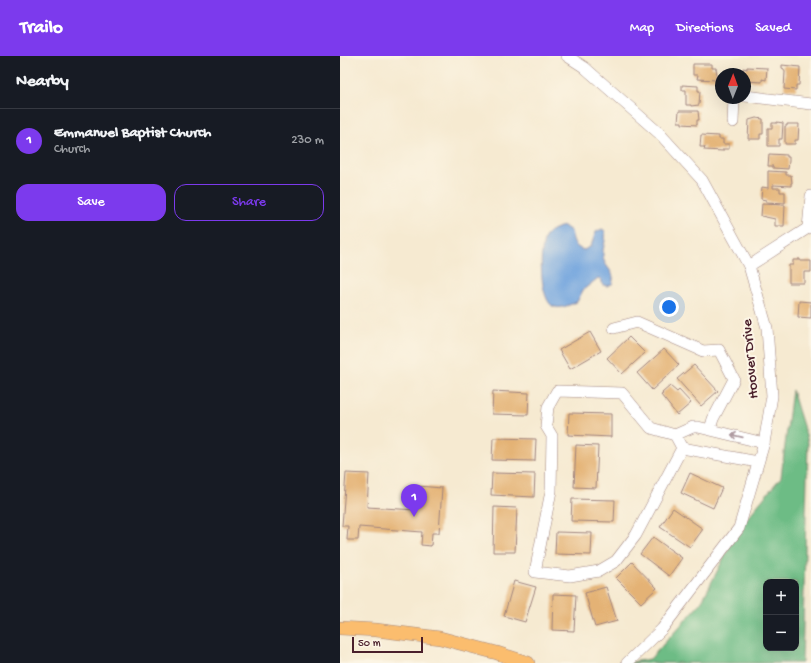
<!DOCTYPE html>
<meta charset="utf-8">
<style>
:root{--surface:#171b24;--page:#242831;--text:#f1f3f6;--muted:#9ea1a6;--line:#363941;--accent:#7c3aed}
body{margin:0;font-family:"Gochi Hand",sans-serif;background:var(--page);color:var(--text)}
.controls{position:absolute;right:12px;bottom:12px;display:grid;overflow:hidden;border-radius:8px;box-shadow:0 4px 16px #0002}
.controls button{width:36px;height:36px;display:grid;place-items:center;padding:0;border:0;border-bottom:1px solid var(--line);background:var(--surface);color:var(--text);font:20px sans-serif}
.compass{position:absolute;left:375px;top:12px;width:36px;height:36px;border-radius:50%;background:var(--surface);box-shadow:0 4px 16px #0002;rotate:1deg}
.scale{position:absolute;left:12px;bottom:10px;width:71px;box-sizing:border-box;padding-left:4px;border:2px solid #4a1f2b;border-top:0;font-size:11px;line-height:14px;white-space:nowrap;color:#4a1f2b;-webkit-text-stroke:3px #fcf5e5;paint-order:stroke}
.you{position:absolute;left:329px;top:251px;width:14px;height:14px;margin:-10px;border:3px solid #fff;border-radius:50%;background:#1a73e8;box-shadow:0 0 0 6px #1a73e833}
.badge{display:grid;place-items:center;width:26px;height:26px;border-radius:50%;background:var(--accent);color:#fff;font-size:13px;font-weight:700}
.pin{position:absolute;translate:-50% -33px;filter:drop-shadow(0 1px 2px #0008)}
.pin::after{content:'';position:absolute;top:21px;width:14px;height:12px;background:inherit;clip-path:polygon(0 0,100% 0,50% 100%)}
.list{margin:0;padding:0;list-style:none}
h2{display:flex;justify-content:space-between;align-items:center;height:52px;margin:0;padding:0 16px;font-size:17px}
h2 small{font-size:13px;font-weight:400;color:var(--muted)}
.list li{display:grid;grid-template-columns:26px 1fr auto;gap:12px;align-items:center;box-sizing:border-box;height:64px;padding:0 16px;border-top:1px solid var(--line)}
.list b{display:block;font-size:15px;white-space:nowrap}
.list p{margin:0;font-size:13px;white-space:nowrap;color:var(--muted)}
.list em{font-size:13px;font-style:normal;color:var(--muted)}
.actions{display:flex;gap:8px;padding:12px 16px}
.actions a{flex:1;padding:9px 0;border:1px solid var(--accent);border-radius:12px;text-align:center;font-size:14px;color:var(--accent)}
.actions .main{background:var(--accent);color:#fff}
.map{position:relative;flex:none;width:471px;height:607px;overflow:hidden}
header{display:flex;align-items:center;gap:24px;box-sizing:border-box;height:56px;padding:0 20px;background:var(--accent);color:#fff}
header strong{font-size:19px}
nav{display:flex;gap:22px;margin-inline-start:auto;font-size:14px}
main{display:flex}
aside{flex:1;background:var(--surface)}
.map>svg:first-child{display:block}
</style>
<header>
<strong>Trailo</strong>
<nav><a>Map</a><a>Directions</a><a>Saved</a></nav>
</header>
<main>
<aside>
<h2>Nearby<small></small></h2>
<ul class="list">
<li><span class="badge">1</span><div><b>Emmanuel Baptist Church</b><p>Church</p></div><em>230 m</em></li>
</ul>
<div class="actions"><a class="main">Save</a><a>Share</a></div>
</aside>
<div class="map">
<svg width="471" height="607" viewBox="0 0 471 607">
<rect width="100%" height="100%" fill="#fcf5e5"/>
<filter id="ink" filterUnits="userSpaceOnUse"><feTurbulence type="fractalNoise" baseFrequency=".025" numOctaves="2"/><feDisplacementMap in="SourceGraphic" scale="8" xChannelSelector="R" yChannelSelector="G"/><feConvolveMatrix kernelMatrix="1 2 1 2 8 2 1 2 1" color-interpolation-filters="sRGB"/></filter>
<filter id="wash" filterUnits="userSpaceOnUse"><feTurbulence type="fractalNoise" baseFrequency=".012" numOctaves="4" result="noise"/><feDisplacementMap in="SourceGraphic" scale="16" xChannelSelector="R" yChannelSelector="G"/><feGaussianBlur stdDeviation="0.9" result="paint"/><feColorMatrix in="noise" values="0 0 0 0 0 0 0 0 0 0 0 0 0 0 0 0 0 1.4 0 .05"/><feComposite in="paint" operator="in"/></filter>
<g filter="url(#wash)">
<rect width="100%" height="100%" fill="#f6ead1"/>
<path fill="#6dbc85" stroke="#5c6e58" fill-rule="evenodd" d="M452,334L468,386L462,607H285L310,603L361,547L399,472L441,421ZM426,526H456V592H426Z"/>
<path fill="#73a5de" stroke="#5e6284" d="M224,170L231,175C233,184 234,192 244,194L251,190L256,176L262,173L265,175C267,185 262,191 263,200C264,212 277,216 272,228L267,230L263,229L261,223L258,222L243,234L237,246C231,248 222,253 215,251C199,248 198,189 207,178C212,173 217,172 224,170Z"/>
<g id="blocks">
<g fill="#e4b274">
<polygon points="353,8 372,8 372,12 376,12 377,19 376,19 376,24 357,23 358,19 353,19"/>
<polygon points="442,9 460,11 459,29 456,29 456,34 444,33 445,16 444,13 442,12"/>
<polygon points="407,11 427,12 426,24 422,23 422,26 405,25 405,18 402,18 403,12 407,13"/>
<polygon points="342,29 358,30 358,35 360,35 359,49 351,50 351,49 346,49 346,34 342,34"/>
<polygon points="339,55 358,55 359,64 357,64 357,69 342,68 342,66 338,66"/>
<polygon points="416,62 423,63 423,78 420,78 420,83 408,83 409,64"/>
<polygon points="437,66 443,67 442,83 439,83 439,90 428,90 428,72 432,72 432,67 437,67"/>
<polygon points="447,68 459,68 458,84 455,84 455,88 445,88 445,70 447,70"/>
<polygon points="361,79 379,80 379,83 383,83 383,88 389,88 389,93 383,93 383,95 364,94 365,91 360,91"/>
<polygon points="429,98 447,99 447,101 449,101 449,105 448,113 433,112 433,110 428,110"/>
<polygon points="428,115 446,116 446,119 451,119 452,127 451,127 451,130 433,129 433,132 440,132 440,136 445,136 445,147 426,146 426,144 421,143 422,131 428,132"/>
<polygon points="422,148 445,149 444,170 435,170 435,163 421,160"/>
<polygon points="458,203 460,203 460,205 471,205 471,216 464,216 464,227 449,227 449,209 453,209 453,204 458,204"/>
<polygon points="459,245 471,246 471,262 458,261"/>
<polygon points="250,276 261,295 230,313 219,294"/>
<polygon points="289,281 305,297 282,318 267,302"/>
<polygon points="324,293 339,309 312,334 297,317"/>
<polygon points="354,309 378,335 361,350 337,323"/>
<polygon points="330,330 337,336 339,334 351,347 337,359 321,339 323,338 322,337"/>
<polygon points="153,335 189,337 188,359 152,358"/>
<polygon points="229,357 271,358 271,381 228,379"/>
<polygon points="153,382 196,383 195,405 152,404"/>
<polygon points="236,389 258,390 256,432 234,431"/>
<polygon points="6,417 29,418 27,451 76,454 78,430 102,432 99,477 92,477 91,490 81,489 82,476 19,471 18,484 7,484 8,470 2,470"/>
<polygon points="152,417 195,418 194,441 151,439"/>
<polygon points="350,417 382,432 373,452 341,437"/>
<polygon points="232,443 275,444 274,466 231,465"/>
<polygon points="154,451 177,452 175,496 153,496"/>
<polygon points="333,452 363,473 350,491 320,471"/>
<polygon points="216,476 252,477 251,499 215,498"/>
<polygon points="313,481 342,502 329,520 300,498"/>
<polygon points="292,506 317,532 301,547 276,522"/>
<polygon points="174,525 196,531 185,566 164,560"/>
<polygon points="266,531 277,565 255,571 245,537"/>
<polygon points="213,538 236,539 234,575 212,574"/>
</g>
</g>
</g>
<g filter="url(#ink)">
<use href="#blocks" fill-opacity="0" stroke="#a0847e" stroke-width="1"/>
<g fill="none" stroke-linecap="round" stroke-linejoin="round">
<g stroke="#a0847e" stroke-width="12">
<g id="minor">
<polyline points="227,0 244,11 320,78 362,124 409,210 427,272 432,340 424,387 399,472 322,573 287,607"/>
<polyline points="405,40 471,48"/>
<polyline points="393,66 394,42"/>
<polyline points="409,210 468,172 471,140"/>
<polyline points="274,272 297,266 363,295 379,294 394,323 373,363 370,373"/>
<polyline points="335,379 353,371 358,371 424,387"/>
<polyline points="342,392 335,379 311,372 282,337 217,335 208,351 206,370 212,380 211,435 195,516 230,520 259,515 276,505 296,479 342,392 418,406"/>
</g>
</g>
<g stroke="#a0847e" stroke-width="14">
<polyline id="major" points="0,572 36,574 100,582 157,597 188,607"/>
</g>
<use href="#minor" stroke="#fff" stroke-width="11"/>
<use href="#major" stroke="#fbbd6e" stroke-width="13"/>
</g>
<defs><path id="oneway-shaft" d="M-6 0H5M1.5-3L5.5 0L1.5 3" fill="none" stroke-width="1.6" stroke-linecap="round" stroke-linejoin="round"/></defs>
<use stroke="#ae9aa0" href="#oneway-shaft" transform="translate(397 380) rotate(-167)"/>
</g>
<g text-anchor="middle" dominant-baseline="central" stroke-width="4" stroke-linejoin="round" paint-order="stroke">
<g font-size="15" fill="#4a1f2b" stroke="#fcf5e5">
<text transform="translate(411 303) rotate(-95)">Hoover Drive</text>
</g>
</g>
</svg>
<div class="controls">
<button>+</button>
<button>−</button>
</div>
<svg class="compass" viewBox="-18 -18 36 36"><path d="M0-13l5 13h-10z" fill="#e53935"/><path d="M0 13l5-13h-10z" fill="#9ea1a6"/></svg>
<div class="scale">50 m</div>
<div class="you"></div>
<div class="pin badge" style="left:74px;top:461px">1</div>
</div>
</main>
